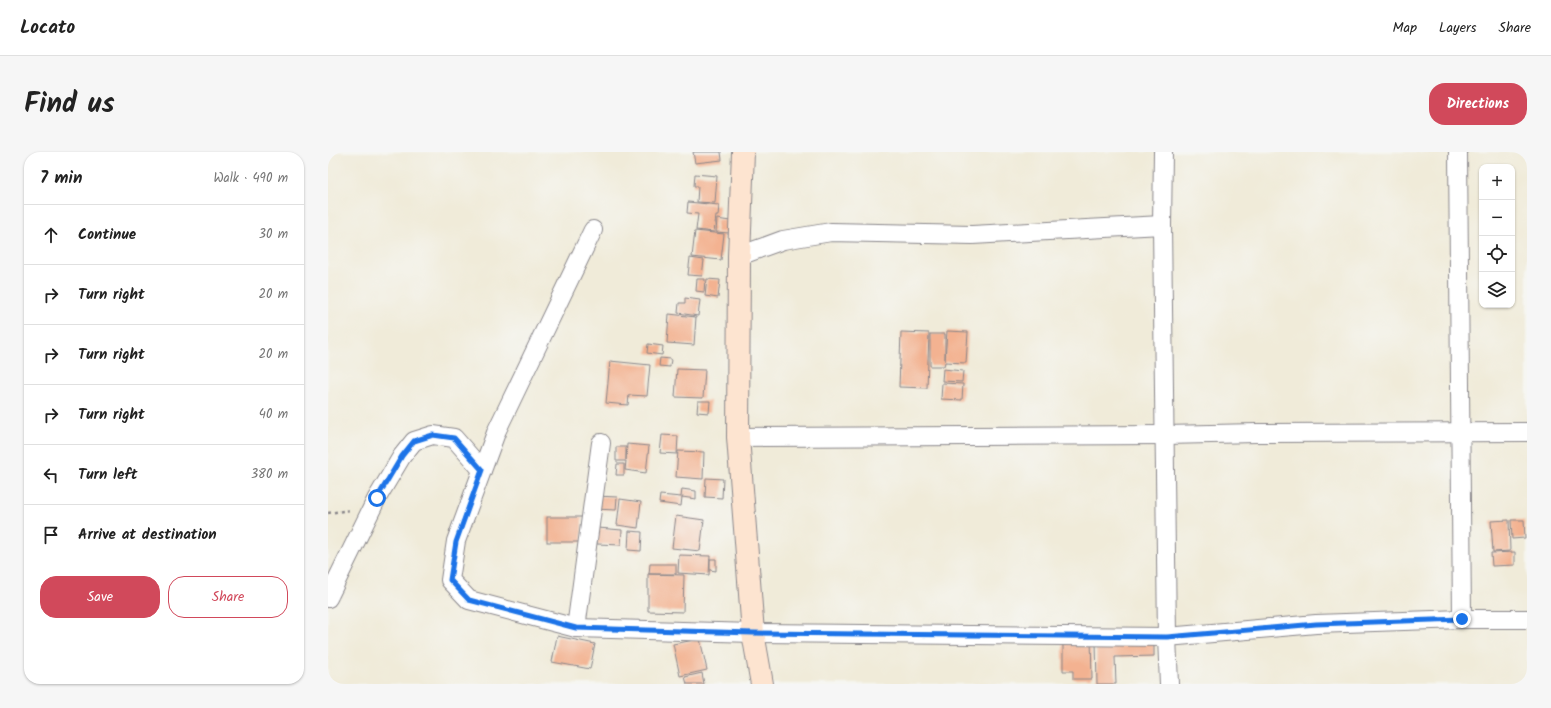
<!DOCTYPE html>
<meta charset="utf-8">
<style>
:root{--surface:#fff;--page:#f6f6f6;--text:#222;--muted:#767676;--line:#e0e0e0;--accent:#d1495b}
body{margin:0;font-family:Kalam,sans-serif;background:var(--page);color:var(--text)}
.controls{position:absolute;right:12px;top:12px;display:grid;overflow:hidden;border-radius:8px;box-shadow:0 1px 3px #0004}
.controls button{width:36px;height:36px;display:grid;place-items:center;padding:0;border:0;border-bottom:1px solid var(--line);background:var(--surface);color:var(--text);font:20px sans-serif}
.stop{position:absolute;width:12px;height:12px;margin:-9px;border:3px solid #1a73e8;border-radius:50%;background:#fff}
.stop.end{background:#1a73e8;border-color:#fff;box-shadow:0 1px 4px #0008}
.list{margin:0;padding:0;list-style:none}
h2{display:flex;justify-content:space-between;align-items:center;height:52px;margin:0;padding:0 16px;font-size:17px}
h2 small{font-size:13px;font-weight:400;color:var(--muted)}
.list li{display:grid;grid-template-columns:26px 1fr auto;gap:12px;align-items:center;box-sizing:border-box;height:60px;padding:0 16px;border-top:1px solid var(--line)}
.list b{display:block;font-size:15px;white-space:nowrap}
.list em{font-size:13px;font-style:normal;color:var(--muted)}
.actions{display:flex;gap:8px;padding:12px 16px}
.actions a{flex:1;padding:9px 0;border:1px solid var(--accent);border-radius:16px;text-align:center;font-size:14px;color:var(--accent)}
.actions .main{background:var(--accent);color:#fff}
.icon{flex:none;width:22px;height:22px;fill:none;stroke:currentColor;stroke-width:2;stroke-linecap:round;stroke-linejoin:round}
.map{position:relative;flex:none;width:1199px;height:532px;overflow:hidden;border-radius:16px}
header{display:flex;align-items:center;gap:24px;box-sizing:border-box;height:56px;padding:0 20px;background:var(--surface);border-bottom:1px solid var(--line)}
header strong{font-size:19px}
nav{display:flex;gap:22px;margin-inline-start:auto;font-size:14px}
.intro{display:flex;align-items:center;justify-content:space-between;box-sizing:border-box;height:96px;padding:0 24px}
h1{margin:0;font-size:28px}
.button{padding:10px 18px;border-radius:16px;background:var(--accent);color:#fff;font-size:14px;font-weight:700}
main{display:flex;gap:24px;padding:0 24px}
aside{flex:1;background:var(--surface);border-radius:16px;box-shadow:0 1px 3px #0004}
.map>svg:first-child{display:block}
</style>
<header>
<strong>Locato</strong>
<nav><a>Map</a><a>Layers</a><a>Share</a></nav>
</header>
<div class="intro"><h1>Find us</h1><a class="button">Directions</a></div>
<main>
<aside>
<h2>7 min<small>Walk · 490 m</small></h2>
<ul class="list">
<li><svg class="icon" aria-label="ahead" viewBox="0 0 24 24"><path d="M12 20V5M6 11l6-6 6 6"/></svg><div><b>Continue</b></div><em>30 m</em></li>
<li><svg class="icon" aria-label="right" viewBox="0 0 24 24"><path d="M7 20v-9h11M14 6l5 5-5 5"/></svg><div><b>Turn right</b></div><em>20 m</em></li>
<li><svg class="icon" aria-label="right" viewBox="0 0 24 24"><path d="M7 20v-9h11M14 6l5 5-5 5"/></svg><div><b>Turn right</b></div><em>20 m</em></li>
<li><svg class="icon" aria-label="right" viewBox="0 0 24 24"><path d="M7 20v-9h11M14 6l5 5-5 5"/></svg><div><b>Turn right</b></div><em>40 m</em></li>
<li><svg class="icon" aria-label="left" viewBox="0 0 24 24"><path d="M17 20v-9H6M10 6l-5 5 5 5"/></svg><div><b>Turn left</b></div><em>380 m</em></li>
<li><svg class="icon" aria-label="arrive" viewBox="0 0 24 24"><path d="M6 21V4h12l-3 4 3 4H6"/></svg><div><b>Arrive at destination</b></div></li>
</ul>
<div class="actions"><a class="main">Save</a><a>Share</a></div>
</aside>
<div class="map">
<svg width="1199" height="532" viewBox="0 0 1199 532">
<rect width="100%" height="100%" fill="#f6f6f2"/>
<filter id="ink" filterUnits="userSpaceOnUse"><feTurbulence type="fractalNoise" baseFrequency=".025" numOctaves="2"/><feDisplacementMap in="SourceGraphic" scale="8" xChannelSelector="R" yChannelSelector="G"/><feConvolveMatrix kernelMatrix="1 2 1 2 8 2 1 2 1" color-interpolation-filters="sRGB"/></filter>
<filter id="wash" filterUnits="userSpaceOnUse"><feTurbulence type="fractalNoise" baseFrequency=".012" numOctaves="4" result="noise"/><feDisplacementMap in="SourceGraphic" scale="16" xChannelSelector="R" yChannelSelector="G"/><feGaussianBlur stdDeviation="0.9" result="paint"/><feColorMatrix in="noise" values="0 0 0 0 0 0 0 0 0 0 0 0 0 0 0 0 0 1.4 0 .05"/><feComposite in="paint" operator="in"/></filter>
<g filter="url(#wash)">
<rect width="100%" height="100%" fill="#f0ebd9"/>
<g id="blocks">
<g fill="#f3b291">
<polygon points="365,0 393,0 394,8 367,11"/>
<polygon points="367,22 389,24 387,51 369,50 370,34 366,34"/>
<polygon points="360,50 391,53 390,64 388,64 386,80 368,78 370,62 359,61"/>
<polygon points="389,67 402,69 401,81 388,80"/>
<polygon points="367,79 396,82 393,108 364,105"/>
<polygon points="362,106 376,108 374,124 360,123"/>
<polygon points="369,127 377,127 376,140 368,139"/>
<polygon points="379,127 392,128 390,146 377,144"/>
<polygon points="357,146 372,148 370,164 350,161 351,151 357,151"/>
<polygon points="341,162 368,165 366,193 339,191"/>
<polygon points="619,179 640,180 638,211 617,210 616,214 602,214 602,182 617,182 617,209"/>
<polygon points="573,180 601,181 599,236 571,235"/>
<polygon points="320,192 335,194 334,203 319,201"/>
<polygon points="332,206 343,207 342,215 331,214"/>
<polygon points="282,209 322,213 319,244 301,243 300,253 278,251"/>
<polygon points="349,217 377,218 375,246 347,245"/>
<polygon points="615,217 635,219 634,230 614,229"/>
<polygon points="614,231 635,232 634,248 613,247"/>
<polygon points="370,249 382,249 381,261 369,260"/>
<polygon points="334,283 350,284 349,302 332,301"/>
<polygon points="299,292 321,294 318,321 297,318 298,309 288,309 288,295 298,295 298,308"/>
<polygon points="350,299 376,300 375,327 348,325"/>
<polygon points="289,312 296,312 296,323 288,323"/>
<polygon points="378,326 395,327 394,346 377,345"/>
<polygon points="354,337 368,339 368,347 354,345 353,354 331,351 332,343 353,345"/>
<polygon points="268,344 289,345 288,358 267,357"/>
<polygon points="292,347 313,350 310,376 289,373"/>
<polygon points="348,364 376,368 372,399 344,396"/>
<rect x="219" y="365" width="35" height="25"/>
<polygon points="1181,368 1182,399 1165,400 1163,369"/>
<polygon points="1183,368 1196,368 1197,386 1184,387"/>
<polygon points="270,376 294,378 293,393 269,392"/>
<polygon points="301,379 314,380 313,399 300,398"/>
<polygon points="1187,400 1187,413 1164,414 1163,401"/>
<polygon points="351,403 382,404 381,423 350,421"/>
<polygon points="382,407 388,407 388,419 382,418"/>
<polygon points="322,412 348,412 348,422 321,422"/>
<polygon points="320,422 356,423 355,460 320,459"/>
<polygon points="229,484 267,492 262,517 224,510"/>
<polygon points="763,486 764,527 745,527 745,519 735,519 735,490"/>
<polygon points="372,487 379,518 352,524 345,492"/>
<polygon points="826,488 826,504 787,505 788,532 769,532 768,490"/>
<polygon points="374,521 376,532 359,532 357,525"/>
</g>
</g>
</g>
<g filter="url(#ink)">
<use href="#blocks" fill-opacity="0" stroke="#89868a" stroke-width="1"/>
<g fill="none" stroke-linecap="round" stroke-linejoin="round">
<g stroke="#89868a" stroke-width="20">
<g id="street">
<polyline points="835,0 834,73 839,485 841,532"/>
<polyline points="1130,0 1134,467"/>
<polyline points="265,78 169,278 128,389 122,428 141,448 248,476 425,481 839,485 988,472 1134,467 1199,467"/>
<polyline points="411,104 455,88 503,80 644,83 834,73"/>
<polyline points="410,285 837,283 929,281 1199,280"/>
<polyline points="0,446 49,346 74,304 86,289 105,283 126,286 154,318"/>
<polyline points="248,476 273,291"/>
</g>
</g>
<g stroke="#89868a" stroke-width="24">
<polyline id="secondary" points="415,0 411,104 410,285 425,481 434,532"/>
</g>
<polyline stroke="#89868a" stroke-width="2.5" stroke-dasharray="3 3" stroke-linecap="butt" points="0,361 23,358"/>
<use href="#street" stroke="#fff" stroke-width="18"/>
<use href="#secondary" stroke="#fde4d0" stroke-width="22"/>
</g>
</g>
<g fill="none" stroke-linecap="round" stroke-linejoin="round" filter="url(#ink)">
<polyline stroke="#1a73e8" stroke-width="5" points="49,346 74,304 86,289 105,283 126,286 154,318 128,390 122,428 141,448 248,476 425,481 839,485 988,472 1134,467"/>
</g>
</svg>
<div class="controls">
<button>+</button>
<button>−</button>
<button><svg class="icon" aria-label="locate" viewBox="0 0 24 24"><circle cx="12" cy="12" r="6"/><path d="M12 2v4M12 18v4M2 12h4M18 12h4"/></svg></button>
<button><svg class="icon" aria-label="layers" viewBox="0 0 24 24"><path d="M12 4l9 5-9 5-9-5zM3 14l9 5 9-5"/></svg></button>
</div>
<div class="stop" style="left:49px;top:346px"></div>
<div class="stop end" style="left:1134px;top:467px"></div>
</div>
</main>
